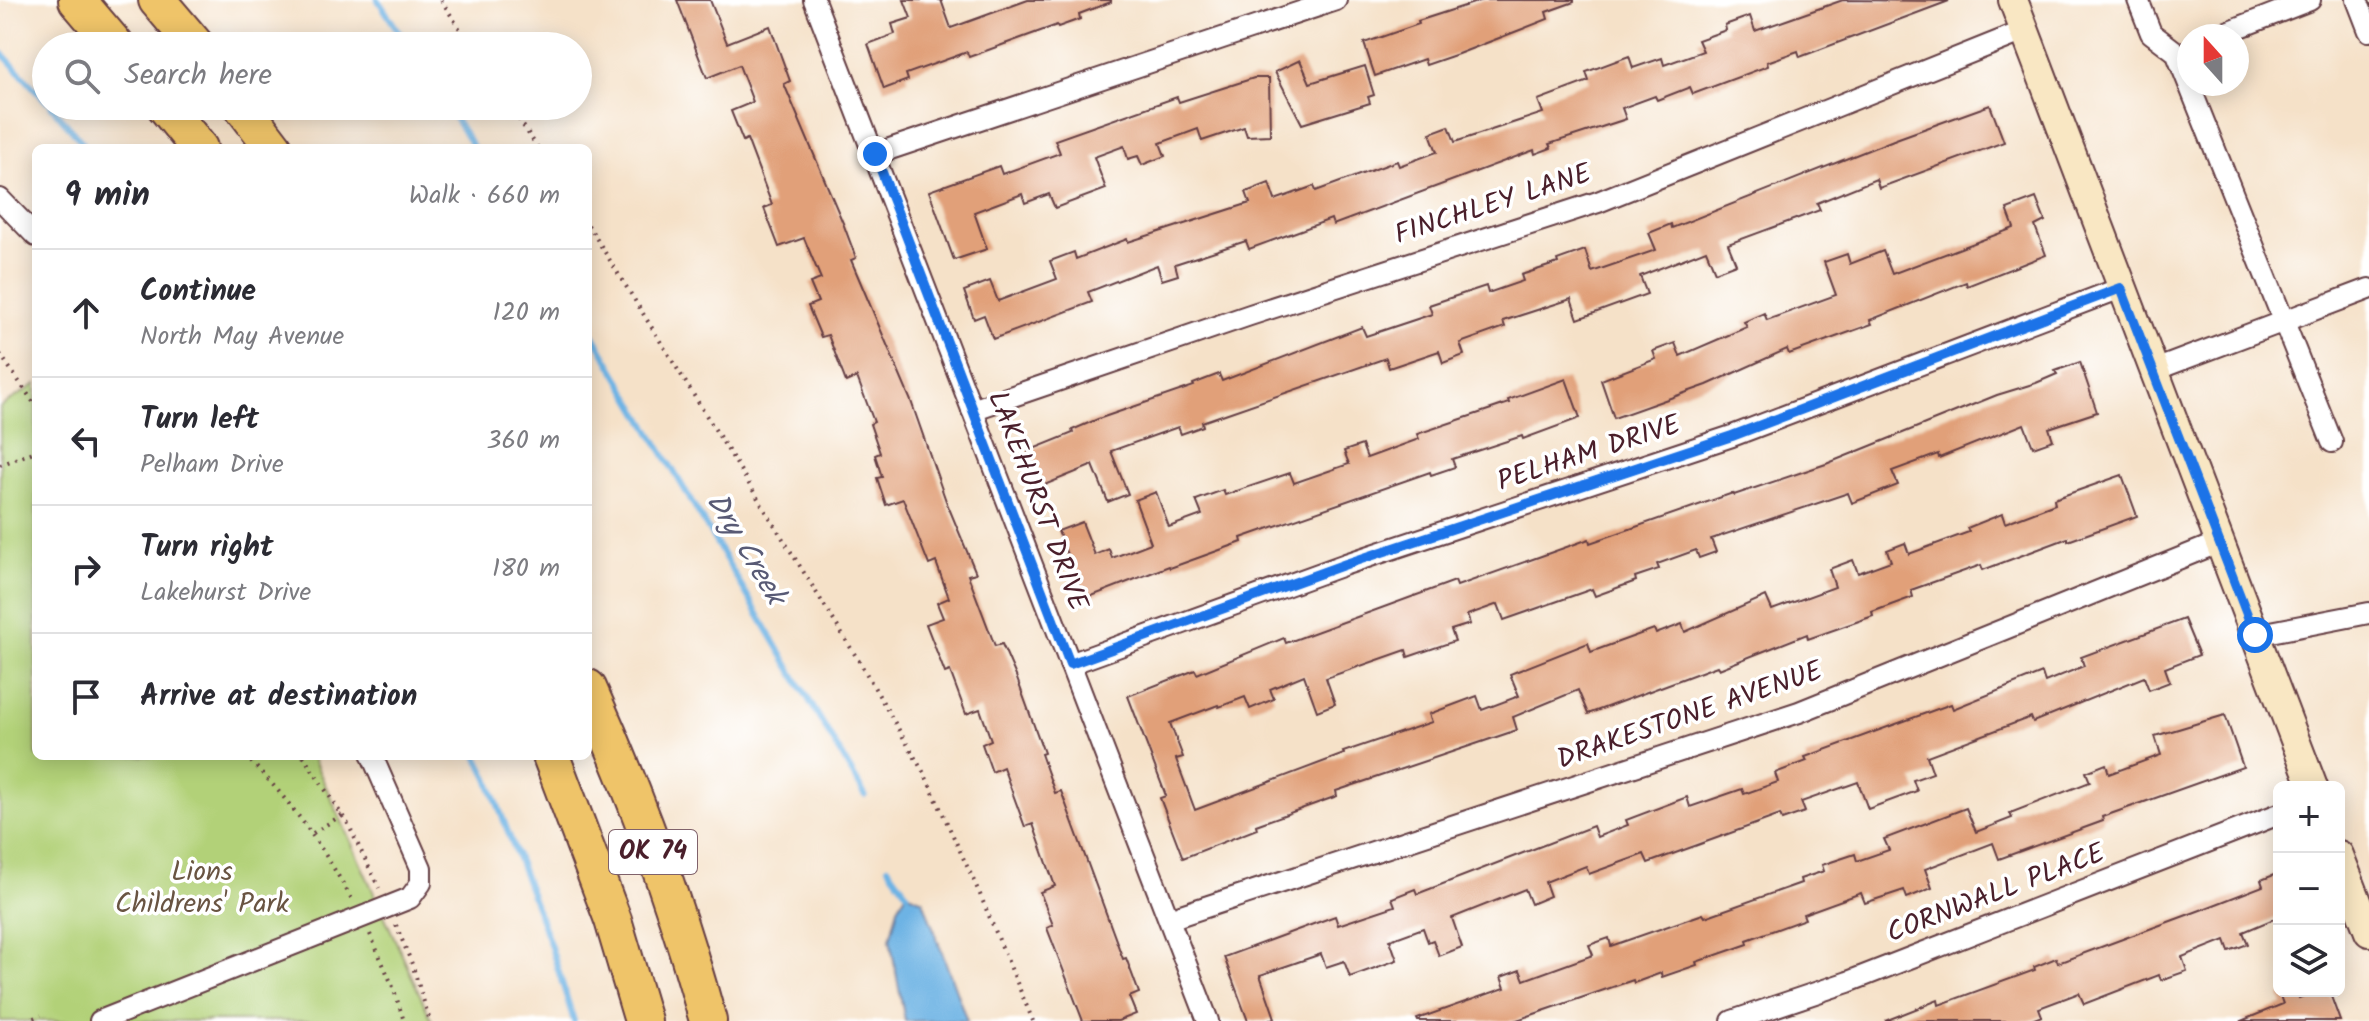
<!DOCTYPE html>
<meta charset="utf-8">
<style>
:root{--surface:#fff;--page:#f2f2f3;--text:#2b2b33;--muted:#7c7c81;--line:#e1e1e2}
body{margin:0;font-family:Kalam,sans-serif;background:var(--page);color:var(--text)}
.controls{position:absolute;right:24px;bottom:24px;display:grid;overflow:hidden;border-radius:12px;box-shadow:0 4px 20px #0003}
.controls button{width:72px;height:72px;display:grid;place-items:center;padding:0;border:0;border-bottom:2px solid var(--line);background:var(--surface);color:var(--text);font:40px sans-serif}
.compass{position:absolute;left:2177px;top:24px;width:72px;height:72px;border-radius:50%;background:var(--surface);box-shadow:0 4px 20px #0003;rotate:339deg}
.stop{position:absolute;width:24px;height:24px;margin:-18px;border:6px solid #1a73e8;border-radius:50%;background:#fff}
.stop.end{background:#1a73e8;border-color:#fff;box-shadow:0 2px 8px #0008}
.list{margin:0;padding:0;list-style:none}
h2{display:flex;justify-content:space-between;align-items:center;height:104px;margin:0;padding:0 32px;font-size:34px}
h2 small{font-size:26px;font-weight:400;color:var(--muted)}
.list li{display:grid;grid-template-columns:52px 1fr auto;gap:24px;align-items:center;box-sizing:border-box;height:128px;padding:0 32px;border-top:2px solid var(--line)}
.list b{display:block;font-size:30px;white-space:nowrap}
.list p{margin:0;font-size:26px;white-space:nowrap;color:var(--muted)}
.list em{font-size:26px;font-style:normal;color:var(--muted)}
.icon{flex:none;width:44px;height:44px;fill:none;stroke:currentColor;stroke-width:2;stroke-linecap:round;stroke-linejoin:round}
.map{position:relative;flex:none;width:2369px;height:1021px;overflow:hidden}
.search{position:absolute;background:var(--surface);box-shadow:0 4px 20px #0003;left:32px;top:32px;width:560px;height:88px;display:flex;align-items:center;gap:20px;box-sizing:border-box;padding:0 28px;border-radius:44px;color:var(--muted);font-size:30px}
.panel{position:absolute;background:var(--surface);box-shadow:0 4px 20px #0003;left:32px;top:144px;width:560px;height:616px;border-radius:12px}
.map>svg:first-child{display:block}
</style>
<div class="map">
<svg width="2369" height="1021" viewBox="0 0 2369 1021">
<rect width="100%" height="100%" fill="#fff"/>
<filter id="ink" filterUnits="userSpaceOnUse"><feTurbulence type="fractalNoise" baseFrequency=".0125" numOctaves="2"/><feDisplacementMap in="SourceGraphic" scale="16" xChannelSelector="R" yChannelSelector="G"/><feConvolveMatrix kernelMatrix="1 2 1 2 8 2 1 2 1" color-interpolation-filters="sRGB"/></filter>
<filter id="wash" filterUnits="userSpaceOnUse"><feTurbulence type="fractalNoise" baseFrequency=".006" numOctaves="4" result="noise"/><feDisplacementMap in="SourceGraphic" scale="32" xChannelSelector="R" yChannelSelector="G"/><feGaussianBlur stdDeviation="1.8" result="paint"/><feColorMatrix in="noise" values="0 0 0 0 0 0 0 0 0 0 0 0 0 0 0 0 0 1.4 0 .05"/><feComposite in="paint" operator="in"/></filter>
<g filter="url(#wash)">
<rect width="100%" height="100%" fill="#f5e1c8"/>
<polygon fill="#b2d178" stroke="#7e7852" stroke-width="2" points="36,384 36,756 312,756 432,1021 0,1021 0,407"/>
<polygon fill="#6db3e4" stroke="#5c6988" stroke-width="2" points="907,893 923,900 967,1021 905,1021 890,939 898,908"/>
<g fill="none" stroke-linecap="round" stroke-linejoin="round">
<g stroke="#6db3e4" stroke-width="6">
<polyline points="378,0 408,46"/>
<polyline points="0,51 46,101"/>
<polyline points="51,106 87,148"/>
<polyline points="447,106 474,148"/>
<polyline points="588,326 865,795"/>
<polyline points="477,756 487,776 550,944 574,1021"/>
<polyline points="888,867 907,893"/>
</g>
</g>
<g id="blocks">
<g fill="#e1a079">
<polygon points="677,0 710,0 727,43 770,26 790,81 784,84 843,223 856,258 851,260 911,401 946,501 976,573 968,575 995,646 1002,644 1016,676 1044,753 1041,754 1055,793 1061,791 1123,959 1126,958 1139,993 1129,997 1136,1014 1118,1021 1083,1021 1047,928 1053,925 1040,892 1055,886 1033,824 1025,827 1003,767 992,772 982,744 991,740 980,709 966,714 950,671 945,673 926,624 943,618 937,603 949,598 936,562 929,565 903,499 886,505 877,478 882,477 875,455 880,453 870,424 874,422 857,377 846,382 828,335 821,337 808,306 818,302 810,283 821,279 804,238 779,247 764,208 772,205 747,139 743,141 731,111 753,102 739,65 707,78"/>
<polygon points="904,0 941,0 951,28 1028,0 1111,0 1111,2 1079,14 1080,19 1058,27 1057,25 969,57 967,52 906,74 908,80 884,89 868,44 895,34 892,24 911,18"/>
<polygon points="1483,0 1574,0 1574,2 1546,12 1548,19 1458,54 1426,65 1424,59 1375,76 1364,43 1419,24 1418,21"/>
<polygon points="1843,0 1949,1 1800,57 1798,51 1767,62 1768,66 1693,94 1690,87 1657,100 1655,96 1622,108 1626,119 1549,144 1551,148 1535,154 1534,150 1333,225 1331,219 1249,249 1246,241 1175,264 1178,275 1162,280 1157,265 1088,292 1092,302 993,339 984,315 974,319 964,291 990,281 998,301 1057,279 1050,261 1074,252 1076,259 1127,239 1128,242 1250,203 1246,192 1269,183 1275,200 1314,186 1316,191 1397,161 1399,166 1437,152 1430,133 1449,126 1455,142 1543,113 1538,100 1589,81 1586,72 1629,56 1633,68 1662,58 1664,65 1703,51 1698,40 1726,30 1725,25 1750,16 1755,31"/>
<polygon points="1300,60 1310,83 1365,66 1374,95 1368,97 1370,103 1302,124 1275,72"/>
<polygon points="1254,78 1269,78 1270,135 1247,136 1244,127 1202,141 1198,129 1160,143 1165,156 1142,165 1138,156 1128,159 1124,146 1094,157 1106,189 1055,208 1049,194 1025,203 1022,194 974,212 987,249 954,260 929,191 999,166 1002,174 1060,153 1055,140 1177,97 1179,102"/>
<polygon points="1990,105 2004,142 1879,188 1876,179 1817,203 1820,210 1728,244 1736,264 1715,272 1706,250 1640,276 1647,294 1578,319 1571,299 1503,321 1505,327 1460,343 1464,355 1443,363 1439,351 1389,368 1386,358 1202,422 1203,426 1181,434 1178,427 1111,451 1128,494 1108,502 1093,465 1042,486 1028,451 1073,433 1072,430 1098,419 1194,386 1193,384 1219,374 1222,381 1362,327 1366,336 1432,314 1429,305 1486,286 1488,293 1523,281 1521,275 1558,263 1557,260 1585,250 1592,272 1656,250 1649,233 1671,224 1672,228 1896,139"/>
<polygon points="2036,198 2045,221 2035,226 2046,255 1967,286 1966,282 1870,320 1872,324 1789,354 1787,349 1707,385 1614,418 1601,380 1656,359 1653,351 1675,343 1680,356 1747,327 1744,322 1764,313 1767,320 1836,295 1824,262 1847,254 1850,264 1883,251 1892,274 2014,228 2007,209"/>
<polygon points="2080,362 2097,412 2049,428 2053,440 2033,447 2024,424 1939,458 1938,454 1892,471 1898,485 1852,503 1848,493 1711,539 1716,552 1699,558 1696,550 1657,564 1659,569 1635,577 1636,581 1595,596 1592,589 1504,620 1498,604 1467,615 1470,624 1451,630 1455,641 1408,657 1406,650 1326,678 1335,704 1317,711 1304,675 1270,689 1274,699 1250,709 1245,697 1219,707 1218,705 1170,723 1183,757 1176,759 1195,810 1344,754 1343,752 1432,722 1429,714 1477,696 1482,710 1519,696 1510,674 1588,643 1591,652 1654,629 1656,634 1682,624 1685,632 1766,596 1772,610 1835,587 1829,569 1853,560 1858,573 1891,561 1887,550 1905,543 1909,554 1969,532 1967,528 2002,514 2005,523 2055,504 2054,499 2122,475 2137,516 2068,541 2068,538 1983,570 1981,565 1911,590 1913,597 1872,612 1873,616 1808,639 1807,634 1719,669 1717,666 1588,714 1578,690 1513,717 1517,730 1336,791 1337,796 1256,825 1257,829 1183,858 1160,798 1166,796 1128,696 1195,670 1197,674 1284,638 1286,643 1455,581 1457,586 1589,539 1590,543 1733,493 1734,495 1826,464 1997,395 2036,383 2057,374 2055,371"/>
<polygon points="1566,379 1580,418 1523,439 1522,436 1452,459 1455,467 1431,475 1430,472 1241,538 1242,542 1170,568 1169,566 1084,599 1058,531 1082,522 1095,555 1109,549 1112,558 1151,543 1135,500 1156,492 1169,527 1202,515 1196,500 1223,490 1225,495 1290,473 1294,483 1349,464 1344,451 1362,445 1367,458 1419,439 1417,434 1509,403 1508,400"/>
<polygon points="2184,619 2199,655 2165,668 2170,682 2149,690 2144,677 2033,722 2031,717 1927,756 1933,773 1913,780 1917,791 1868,809 1858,782 1801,802 1805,812 1782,820 1780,815 1648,863 1644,854 1589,874 1586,866 1545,882 1550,896 1531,904 1525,889 1452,918 1462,947 1439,956 1433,940 1428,942 1423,928 1390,940 1397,960 1350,977 1344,961 1326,967 1321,954 1260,975 1275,1018 1265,1021 1248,1021 1224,957 1335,916 1338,925 1395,906 1392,898 1415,889 1417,894 1593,826 1597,837 1628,825 1626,820 1687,797 1690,807 1742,789 1744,794 1778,782 1775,773 1807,761 1805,757 1951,704 1953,709 2042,673 2045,682 2084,666 2081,657"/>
<polygon points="2225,715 2243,767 2102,817 2103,821 1999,859 1993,843 1925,869 1932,888 1907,898 1904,890 1865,903 1861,893 1803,914 1805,919 1747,940 1748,944 1696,962 1697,965 1662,977 1661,973 1634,983 1633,980 1514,1021 1418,1021 1417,1019 1505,988 1501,977 1520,970 1524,980 1593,955 1589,945 1609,938 1611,946 1703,914 1705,917 1801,883 1800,879 1824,871 1822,865 1855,854 1857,861 1889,850 1884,839 1966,808 1976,832 2012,818 2010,813 2090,782 2086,772 2106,764 2109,774 2161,755 2155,736"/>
<polygon points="2279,873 2279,924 2276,918 2243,932 2248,944 2229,951 2225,940 2182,957 2187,971 2161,980 2159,975 2084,1004 2079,993 2039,1008 2042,1016 2029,1021 1885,1021 1938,1000 1939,1005 2035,970 2034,967 2056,958 2058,963 2206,908 2263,886 2261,880"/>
<polygon points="2296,991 2299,998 2317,991 2329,991 2340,1021 2241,1021 2283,1004 2280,996"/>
</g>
</g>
</g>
<g filter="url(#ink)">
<use href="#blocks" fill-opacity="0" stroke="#643c43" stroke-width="2"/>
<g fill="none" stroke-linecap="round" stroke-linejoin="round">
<g stroke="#643c43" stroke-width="24">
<g id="street">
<polyline points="814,0 1208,1021"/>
<polyline points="2138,0 2151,33 2176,52 2332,442"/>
<polyline points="2357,0 2369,31"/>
<polyline points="2217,36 2310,0"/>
<polyline points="875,154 1336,0"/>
<polyline points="0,199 36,236"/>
<polyline points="2152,371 2369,289"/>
<polyline points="972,410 1250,315 1598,202 2024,31"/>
<polyline points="2255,635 2369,613"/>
<polyline points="1070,664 1346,564 1732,436 2121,288"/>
<polyline points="1169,919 1799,712 2220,542"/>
<polyline points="100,1021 410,898 421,883 421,868 372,756"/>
<polyline points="1732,1021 1848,982 2279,814"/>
</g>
</g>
<g stroke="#643c43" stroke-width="32">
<g id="secondary">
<polyline points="2013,0 2313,787"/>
<polyline points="2339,855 2369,932"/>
</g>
</g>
<g stroke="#643c43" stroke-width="40">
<g id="highway">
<polyline points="77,0 116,46"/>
<polyline points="157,0 196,46"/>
<polyline points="165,106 199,148"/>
<polyline points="242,106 274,148"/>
<path d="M588,688C636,795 677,907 708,1021"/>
<polyline points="551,756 613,920 643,1021"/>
</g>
</g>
<g stroke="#643c43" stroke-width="4" stroke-dasharray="2 6" stroke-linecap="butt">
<polyline points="441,0 471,46"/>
<polyline points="510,106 538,148"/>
<polyline points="588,225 862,666 925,775 979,892 1033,1021"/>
<polyline points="0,354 36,406"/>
<polyline points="0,465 36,451"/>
<path d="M245,756C292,801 321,845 353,901"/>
<polyline points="303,756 348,824 379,888"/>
<polyline points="313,833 342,815"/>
<polyline points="396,925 412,964 430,1021"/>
<polyline points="370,934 393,987 404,1021"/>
<polyline points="26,1021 41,1015"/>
</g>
<use href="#street" stroke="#fff" stroke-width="20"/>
<use href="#secondary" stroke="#f9e7c3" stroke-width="28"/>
<use href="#highway" stroke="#efc469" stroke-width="36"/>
</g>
</g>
<g fill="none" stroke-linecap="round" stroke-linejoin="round" filter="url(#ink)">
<polyline stroke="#1a73e8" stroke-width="10" points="875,154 1070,664 1346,564 1732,436 2121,288 2255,635"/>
</g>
<g text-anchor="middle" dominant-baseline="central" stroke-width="7" stroke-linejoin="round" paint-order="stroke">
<rect fill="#fff" stroke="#80626b" stroke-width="2" x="609" y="830" width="88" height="44" rx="6"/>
<g font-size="26" font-weight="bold" fill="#4a1f2b">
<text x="653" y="852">OK 74</text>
</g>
<g font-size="28" fill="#4a1f2b" stroke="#fff">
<text transform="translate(1493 205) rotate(-18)">FINCHLEY LANE</text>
<text transform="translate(1589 454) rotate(-18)">PELHAM DRIVE</text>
<text transform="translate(1037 501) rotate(69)">LAKEHURST DRIVE</text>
<text transform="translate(1690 716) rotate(-19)">DRAKESTONE AVENUE</text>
<text transform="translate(1996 894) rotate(-21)">CORNWALL PLACE</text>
</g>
<g font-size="28" fill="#695442" stroke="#fff">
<text x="202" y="872">Lions<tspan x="202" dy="32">Childrens' Park</tspan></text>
</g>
<g font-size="30" font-style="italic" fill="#585a75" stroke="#fff">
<text transform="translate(745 549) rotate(59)">Dry Creek</text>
</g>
</g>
</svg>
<div class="controls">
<button>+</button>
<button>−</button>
<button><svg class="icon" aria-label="layers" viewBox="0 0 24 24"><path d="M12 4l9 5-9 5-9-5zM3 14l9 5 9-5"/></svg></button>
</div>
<svg class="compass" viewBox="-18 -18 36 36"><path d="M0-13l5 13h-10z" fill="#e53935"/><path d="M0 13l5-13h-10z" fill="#7c7c81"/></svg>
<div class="stop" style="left:2255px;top:635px"></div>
<div class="stop end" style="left:875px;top:154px"></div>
<div class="search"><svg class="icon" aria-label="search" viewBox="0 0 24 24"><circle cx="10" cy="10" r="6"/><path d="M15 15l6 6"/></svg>Search here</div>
<section class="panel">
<h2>9 min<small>Walk · 660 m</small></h2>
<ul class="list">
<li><svg class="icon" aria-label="ahead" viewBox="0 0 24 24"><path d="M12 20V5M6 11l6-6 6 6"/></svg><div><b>Continue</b><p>North May Avenue</p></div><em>120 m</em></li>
<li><svg class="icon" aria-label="left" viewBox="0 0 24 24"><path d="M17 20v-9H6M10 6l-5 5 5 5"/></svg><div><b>Turn left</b><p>Pelham Drive</p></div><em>360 m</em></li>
<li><svg class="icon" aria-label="right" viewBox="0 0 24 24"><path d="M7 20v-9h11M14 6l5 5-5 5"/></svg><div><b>Turn right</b><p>Lakehurst Drive</p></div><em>180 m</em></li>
<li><svg class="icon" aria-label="arrive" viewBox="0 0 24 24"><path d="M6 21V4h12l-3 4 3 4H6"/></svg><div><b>Arrive at destination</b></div></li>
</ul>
</section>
</div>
